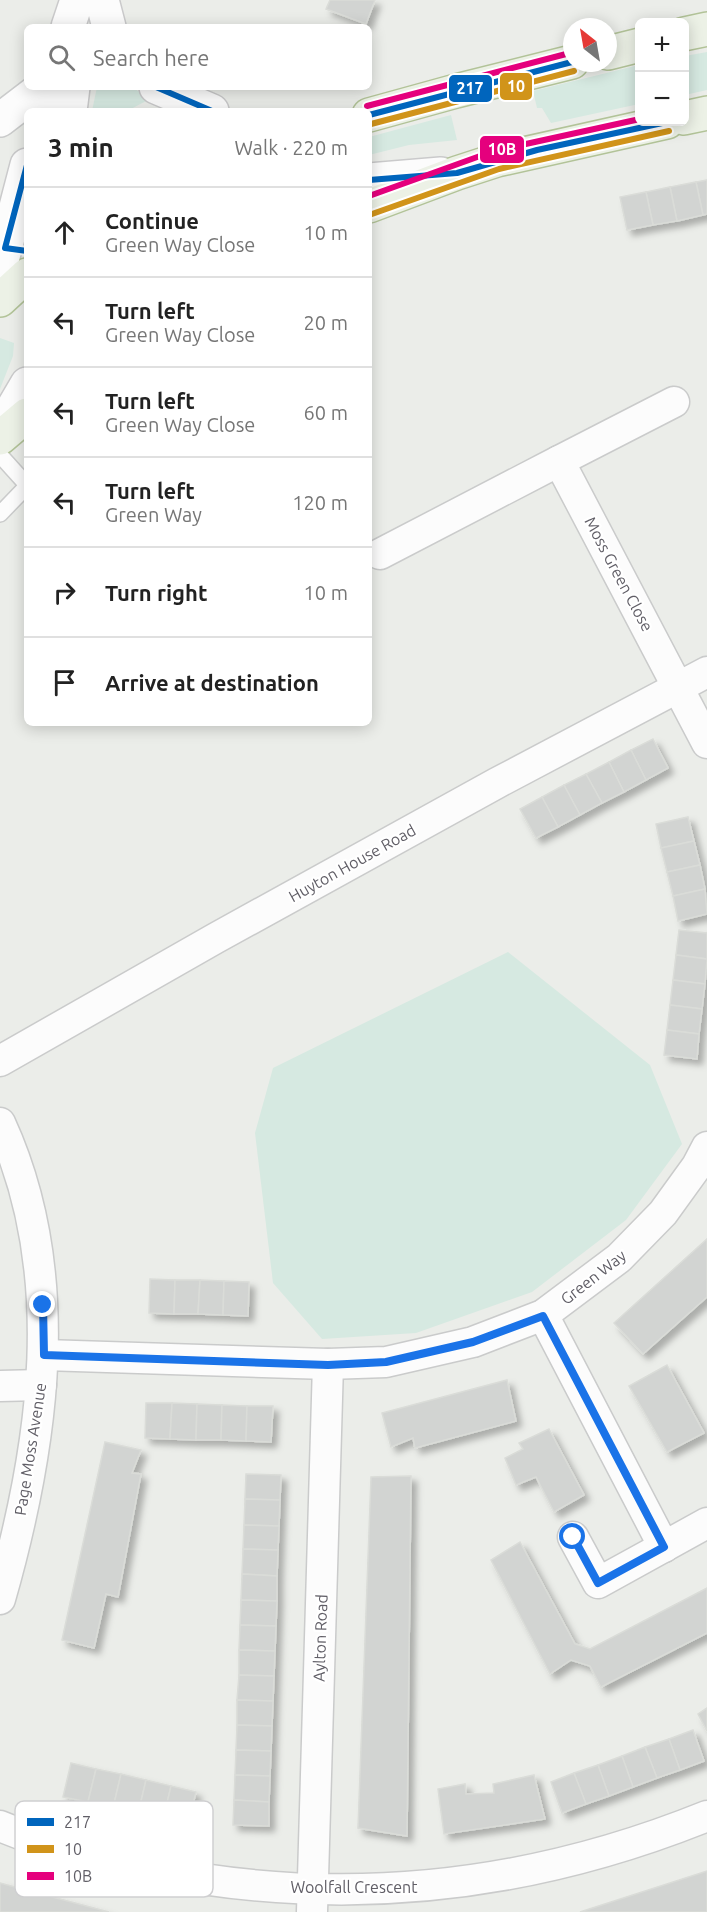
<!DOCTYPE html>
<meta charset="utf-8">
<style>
:root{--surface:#fff;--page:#f6f6f6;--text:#222;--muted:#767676;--line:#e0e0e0}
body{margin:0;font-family:Ubuntu,sans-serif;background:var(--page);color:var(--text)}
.controls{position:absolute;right:18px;top:18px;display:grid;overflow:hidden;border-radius:9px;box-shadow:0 3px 15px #0003}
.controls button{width:54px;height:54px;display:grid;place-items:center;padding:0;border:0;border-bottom:2px solid var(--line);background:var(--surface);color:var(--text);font:30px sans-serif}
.compass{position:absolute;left:563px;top:18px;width:54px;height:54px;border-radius:50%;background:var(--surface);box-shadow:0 3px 15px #0003;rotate:329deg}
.stop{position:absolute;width:18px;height:18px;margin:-14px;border:4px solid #1a73e8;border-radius:50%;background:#fff}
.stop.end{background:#1a73e8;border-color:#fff;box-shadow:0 2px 6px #0008}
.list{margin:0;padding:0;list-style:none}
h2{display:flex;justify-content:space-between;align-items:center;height:78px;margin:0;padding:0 24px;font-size:26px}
h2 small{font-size:20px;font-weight:400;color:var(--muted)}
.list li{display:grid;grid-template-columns:39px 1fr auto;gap:18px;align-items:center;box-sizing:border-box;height:90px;padding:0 24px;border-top:2px solid var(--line)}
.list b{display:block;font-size:22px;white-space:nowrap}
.list p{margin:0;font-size:20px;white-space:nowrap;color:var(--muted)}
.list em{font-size:20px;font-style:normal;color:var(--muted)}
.icon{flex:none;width:33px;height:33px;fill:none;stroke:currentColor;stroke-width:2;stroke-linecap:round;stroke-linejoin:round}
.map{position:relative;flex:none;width:707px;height:1912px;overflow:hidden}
.search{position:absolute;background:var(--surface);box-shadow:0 3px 15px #0003;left:24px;top:24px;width:348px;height:66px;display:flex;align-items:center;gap:15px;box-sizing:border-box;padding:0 21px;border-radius:9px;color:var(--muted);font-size:22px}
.panel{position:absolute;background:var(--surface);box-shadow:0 3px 15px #0003;left:24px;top:108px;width:348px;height:618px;border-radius:9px}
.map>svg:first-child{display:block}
</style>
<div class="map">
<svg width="707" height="1912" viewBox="0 0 707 1912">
<defs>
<filter id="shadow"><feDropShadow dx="5.5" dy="5.5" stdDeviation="3" flood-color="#0004"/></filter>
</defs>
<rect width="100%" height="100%" fill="#ebede9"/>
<g fill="#d6e9e1">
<polygon points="707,52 707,90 685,95 685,56"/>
<polygon points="639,65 639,104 551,123 542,108 537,108 533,91"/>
<polygon points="97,87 132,87 150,99 127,111 92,111"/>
<polygon points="451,115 457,140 409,145 369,155 369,137"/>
<polygon points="0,338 14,343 13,356 0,389"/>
<polygon points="508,952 650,1065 682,1144 626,1220 532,1292 416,1333 322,1339 273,1283 255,1133 273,1068"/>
</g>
<g fill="#d2d4d2" stroke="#dadcd8" stroke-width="1.5" filter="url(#shadow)">
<polygon points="330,0 375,0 366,24 326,9"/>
<polygon points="707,180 707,214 703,215 696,182"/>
<polygon points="696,182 703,215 677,221 670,187"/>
<polygon points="670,187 677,221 653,225 646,192"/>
<polygon points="646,192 653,225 627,230 620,197"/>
<polygon points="653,739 668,768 646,780 631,750"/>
<polygon points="631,750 646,780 624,792 609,762"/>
<polygon points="609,762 624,792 602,803 586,774"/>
<polygon points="586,774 602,803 580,815 564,785"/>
<polygon points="564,785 580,815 558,827 542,797"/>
<polygon points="542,797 558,827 536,838 520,809"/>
<polygon points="688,817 694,841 661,848 656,824"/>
<polygon points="694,841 700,865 667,872 661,848"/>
<polygon points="700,865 705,889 673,896 667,872"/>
<polygon points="705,889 707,914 678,921 673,896"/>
<polygon points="679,930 707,933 707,959 676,955"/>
<polygon points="676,955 707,959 705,984 673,980"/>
<polygon points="673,980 705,984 702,1009 670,1005"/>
<polygon points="670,1005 702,1009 699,1034 667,1030"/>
<polygon points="667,1030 699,1034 697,1059 664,1055"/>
<polygon points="707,1239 707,1297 643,1354 614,1323"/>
<polygon points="150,1279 175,1280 174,1314 149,1313"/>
<polygon points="175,1280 200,1280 198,1314 174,1314"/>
<polygon points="200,1280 224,1281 223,1315 198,1314"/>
<polygon points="224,1281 249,1282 248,1316 223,1315"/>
<polygon points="667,1365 704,1433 667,1452 629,1386"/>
<polygon points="507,1380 516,1421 415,1448 413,1438 391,1447 382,1413"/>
<polygon points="146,1403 172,1403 170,1439 145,1438"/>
<polygon points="172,1403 197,1404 196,1440 170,1439"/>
<polygon points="197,1404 222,1405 221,1440 196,1440"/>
<polygon points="222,1405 247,1406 246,1441 221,1440"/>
<polygon points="247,1406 273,1406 271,1442 246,1441"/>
<polygon points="549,1429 584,1495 554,1512 536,1477 516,1485 505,1458 523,1449 519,1443"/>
<polygon points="105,1442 141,1450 132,1473 141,1474 118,1597 106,1594 94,1648 62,1640"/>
<polygon points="246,1474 281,1475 280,1500 245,1499"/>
<polygon points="411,1476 407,1836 358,1828 371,1477"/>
<polygon points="245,1499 280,1500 279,1526 244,1525"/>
<polygon points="244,1525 279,1526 278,1550 243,1549"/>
<polygon points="520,1542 575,1644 590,1649 707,1588 707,1633 601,1687 590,1666 571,1660 550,1674 491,1560"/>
<polygon points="243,1549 278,1550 277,1576 242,1574"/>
<polygon points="242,1574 277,1576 277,1601 241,1600"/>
<polygon points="241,1600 277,1601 276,1626 240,1625"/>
<polygon points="240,1625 276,1626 275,1651 239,1650"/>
<polygon points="239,1650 275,1651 274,1676 239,1675"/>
<polygon points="239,1675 274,1676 273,1701 237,1700"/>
<polygon points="237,1700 273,1701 272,1726 237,1725"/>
<polygon points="707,1708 707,1731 698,1714"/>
<polygon points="237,1725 272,1726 271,1751 236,1750"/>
<polygon points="693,1730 704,1761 680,1770 669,1739"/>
<polygon points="669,1739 680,1770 657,1778 645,1747"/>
<polygon points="645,1747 657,1778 633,1787 622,1756"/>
<polygon points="236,1750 271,1751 270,1776 235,1775"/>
<polygon points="622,1756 633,1787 609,1796 598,1765"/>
<polygon points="71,1763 96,1769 88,1802 63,1797"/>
<polygon points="598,1765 609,1796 586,1804 574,1773"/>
<polygon points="96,1769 121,1774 113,1808 88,1802"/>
<polygon points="574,1773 586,1804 562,1813 551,1782"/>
<polygon points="121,1774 146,1780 138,1814 113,1808"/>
<polygon points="235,1775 270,1776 269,1802 234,1800"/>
<polygon points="534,1775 545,1819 444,1834 438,1789 465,1784 466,1794 494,1793 493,1784"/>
<polygon points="146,1780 171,1786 163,1820 138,1814"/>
<polygon points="171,1786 196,1792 188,1825 163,1820"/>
<polygon points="234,1800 269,1802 269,1826 233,1825"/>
<polygon points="707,1871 707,1912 580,1912"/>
<polygon points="0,1883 109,1912 0,1912"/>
</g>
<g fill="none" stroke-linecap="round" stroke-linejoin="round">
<g stroke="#cacbcb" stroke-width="18">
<g id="service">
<polyline points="0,455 27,485"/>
<polyline points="0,514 27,486"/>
</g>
</g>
<g stroke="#cacbcb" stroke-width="33">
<g id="minor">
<polyline points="674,402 559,461 707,743"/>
<polyline points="380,554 559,461"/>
<polyline points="0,1061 216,938 497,783 707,672"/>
<path d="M0,1123C69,1273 44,1445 0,1599"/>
<polyline points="543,1315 664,1547"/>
<polyline points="44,1355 328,1364 386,1362 473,1342 543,1315 619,1258 663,1213 697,1166 707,1147"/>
<polyline points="0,1386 41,1385"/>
<polyline points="573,1537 598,1583 707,1523"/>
<path d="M0,1826C50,1847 98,1859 152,1870C343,1909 526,1889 707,1816"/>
<polyline points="312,1912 328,1364"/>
</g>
</g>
<g stroke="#cacbcb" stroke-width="36">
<polyline id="tertiary" points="0,120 43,87"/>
</g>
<g stroke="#cacacb" stroke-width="36">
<g id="secondary">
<polyline points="102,0 109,27"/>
<polyline points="68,27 77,0"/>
<polyline points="156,87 212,111"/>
<polyline points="41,111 48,87"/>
<polyline points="70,111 73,87"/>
<polyline points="369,180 441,174"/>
<polyline points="0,268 27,165"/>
<polyline points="0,430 27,384"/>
</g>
</g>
<g stroke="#b2c398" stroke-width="36">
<g id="trunk">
<polyline points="684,34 707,29"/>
<polyline points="608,53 640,45"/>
<polyline points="369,115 456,91 572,62"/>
<polyline points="684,118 707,113"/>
<polyline points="369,206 457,173 497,160 667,122"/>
<polyline points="0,300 27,275"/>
<polyline points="0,438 27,415"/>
</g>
</g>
<use href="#service" stroke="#fcfcfc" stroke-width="15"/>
<use href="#minor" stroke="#fcfcfc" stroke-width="30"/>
<use href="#tertiary" stroke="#fcfcfc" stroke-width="33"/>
<use href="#secondary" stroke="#fcfcfc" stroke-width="33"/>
<use href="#trunk" stroke="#ecf1e6" stroke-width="33"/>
<g stroke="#fff" stroke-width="10">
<g id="bus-1">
<polyline points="156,87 212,111"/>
<polyline points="369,115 572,62"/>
<polyline points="27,165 5,248 27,251"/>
<polyline points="369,180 457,173 537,150 667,122"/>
</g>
</g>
<g stroke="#fff" stroke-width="10">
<g id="bus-2">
<polyline points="371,124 574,71"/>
<polyline points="372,214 499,169 669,131"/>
</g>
</g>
<g stroke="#fff" stroke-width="10">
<g id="bus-3">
<polyline points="367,106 570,53"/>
<polyline points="369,196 494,151 640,119"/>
</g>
</g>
<use href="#bus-1" stroke="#0065bd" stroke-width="6"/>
<use href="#bus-2" stroke="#d1941a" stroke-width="6"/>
<use href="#bus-3" stroke="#e5007d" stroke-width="6"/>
</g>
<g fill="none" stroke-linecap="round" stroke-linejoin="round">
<polyline stroke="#1a73e8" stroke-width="8" points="43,1305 44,1355 328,1365 386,1362 473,1342 543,1316 664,1547 598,1583 573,1537"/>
</g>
<g text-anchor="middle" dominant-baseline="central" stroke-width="4.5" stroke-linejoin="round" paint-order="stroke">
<g font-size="16" fill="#605e66" stroke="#fff">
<text transform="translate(619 574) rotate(62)">Moss Green Close</text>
<text transform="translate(352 863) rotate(-29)">Huyton House Road</text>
<text transform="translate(593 1277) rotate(-38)">Green Way</text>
<text transform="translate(30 1449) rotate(-81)">Page Moss Avenue</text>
<text transform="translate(320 1638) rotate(-88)">Aylton Road</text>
<text x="354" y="1887">Woolfall Crescent</text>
</g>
</g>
<rect x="15" y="1801" width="198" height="96" rx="9" fill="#fff" stroke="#cfcfd1" stroke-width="1.5"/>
<rect x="27" y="1818" width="27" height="8" fill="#0065bd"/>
<rect x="27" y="1845" width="27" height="8" fill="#d1941a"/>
<rect x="27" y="1872" width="27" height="8" fill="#e5007d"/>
<g font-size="16" fill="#605e66">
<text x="64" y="1828">217</text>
<text x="64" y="1855">10</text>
<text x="64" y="1882">10B</text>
</g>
<g stroke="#fff" stroke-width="2">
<rect x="499" y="72" width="34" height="29" rx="6" fill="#d1941a"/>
<rect x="448" y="74" width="45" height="29" rx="6" fill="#0065bd"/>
<rect x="479" y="135" width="46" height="29" rx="6" fill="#e5007d"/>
</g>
<g font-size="16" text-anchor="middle" font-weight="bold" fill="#fff">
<text x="516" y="92">10</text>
<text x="470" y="94">217</text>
<text x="502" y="155">10B</text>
</g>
</svg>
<div class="controls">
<button>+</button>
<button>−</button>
</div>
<svg class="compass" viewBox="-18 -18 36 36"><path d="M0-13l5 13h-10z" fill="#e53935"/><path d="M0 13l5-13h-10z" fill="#767676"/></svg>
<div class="stop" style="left:573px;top:1537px"></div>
<div class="stop end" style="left:43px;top:1305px"></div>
<div class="search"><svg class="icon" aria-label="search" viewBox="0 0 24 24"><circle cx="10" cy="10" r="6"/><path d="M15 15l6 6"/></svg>Search here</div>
<section class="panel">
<h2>3 min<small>Walk · 220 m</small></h2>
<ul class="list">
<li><svg class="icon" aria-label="ahead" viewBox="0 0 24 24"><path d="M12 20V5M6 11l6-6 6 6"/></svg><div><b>Continue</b><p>Green Way Close</p></div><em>10 m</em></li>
<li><svg class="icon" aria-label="left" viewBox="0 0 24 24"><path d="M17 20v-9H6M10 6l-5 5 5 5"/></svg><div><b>Turn left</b><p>Green Way Close</p></div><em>20 m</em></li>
<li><svg class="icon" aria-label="left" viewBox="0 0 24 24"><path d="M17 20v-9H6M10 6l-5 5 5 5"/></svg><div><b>Turn left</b><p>Green Way Close</p></div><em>60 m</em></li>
<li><svg class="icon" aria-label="left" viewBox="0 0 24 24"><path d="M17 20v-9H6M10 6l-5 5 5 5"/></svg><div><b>Turn left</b><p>Green Way</p></div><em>120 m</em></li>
<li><svg class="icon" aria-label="right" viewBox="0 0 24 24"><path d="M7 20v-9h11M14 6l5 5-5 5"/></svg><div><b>Turn right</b></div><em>10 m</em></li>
<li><svg class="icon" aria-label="arrive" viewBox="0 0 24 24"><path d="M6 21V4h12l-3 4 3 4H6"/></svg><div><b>Arrive at destination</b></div></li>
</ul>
</section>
</div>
